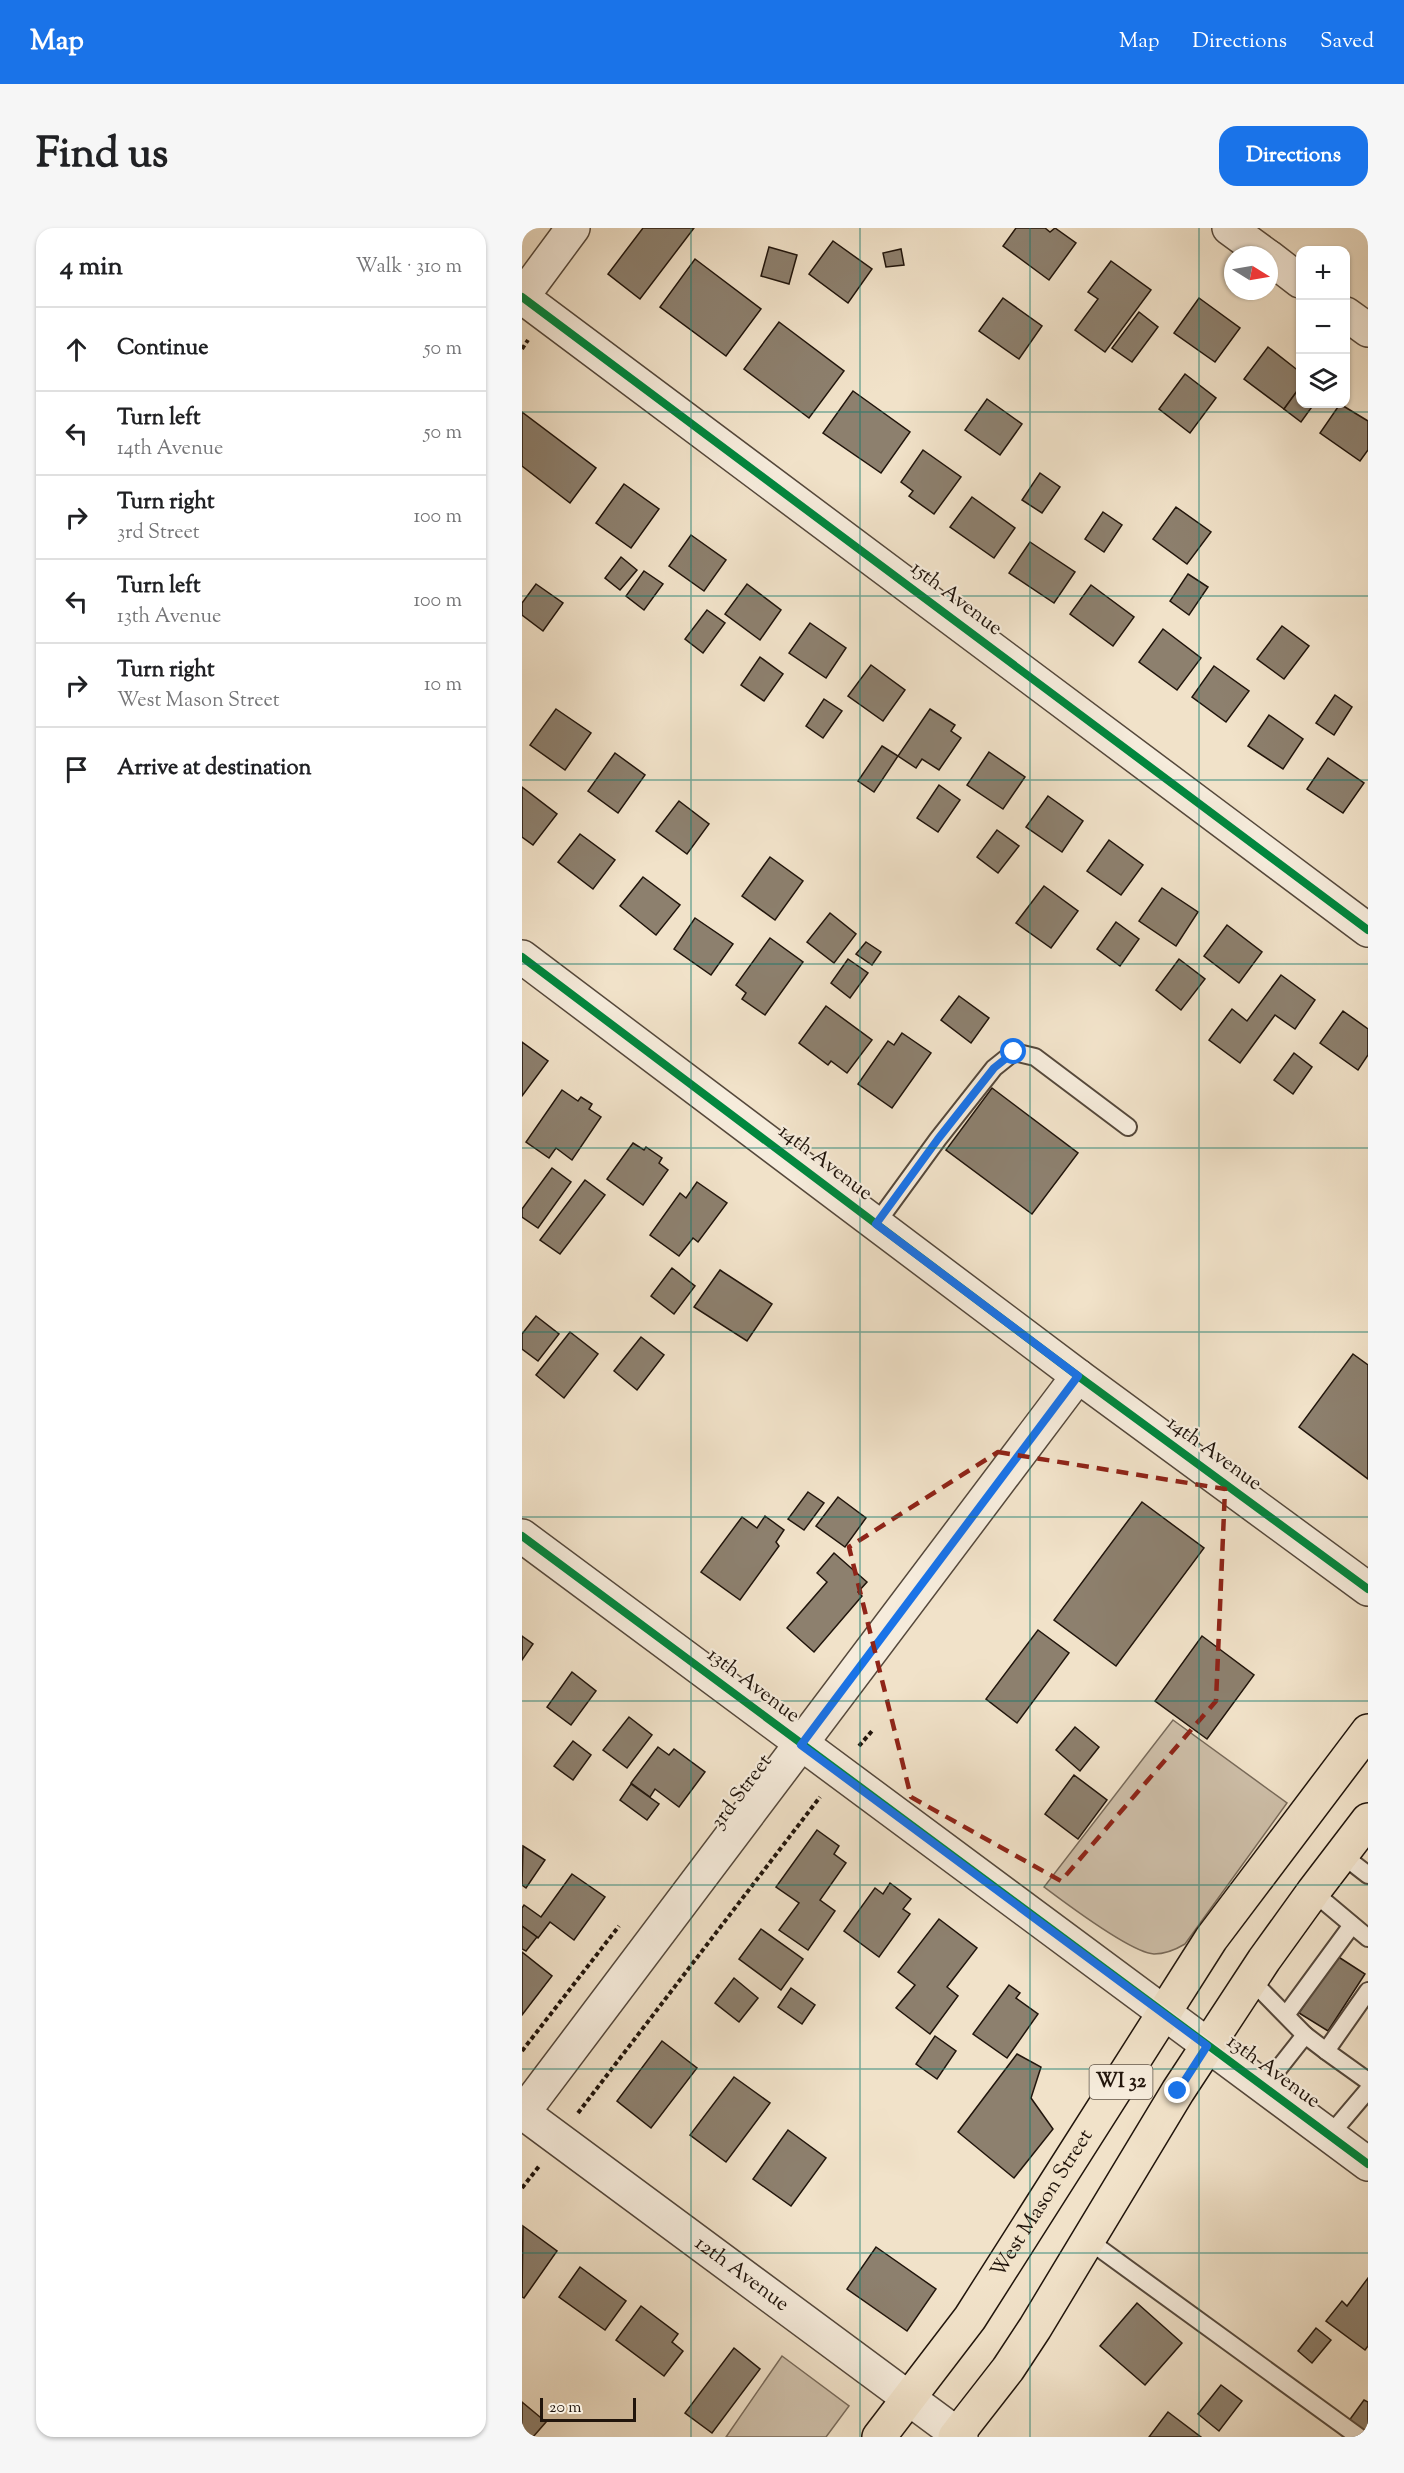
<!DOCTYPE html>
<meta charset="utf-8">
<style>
:root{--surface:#fff;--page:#f6f6f6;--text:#202124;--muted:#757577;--line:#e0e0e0;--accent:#1a73e8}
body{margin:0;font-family:"Sorts Mill Goudy",serif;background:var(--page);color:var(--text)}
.controls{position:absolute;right:18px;top:18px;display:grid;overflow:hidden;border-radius:12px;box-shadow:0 2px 4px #0004}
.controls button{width:54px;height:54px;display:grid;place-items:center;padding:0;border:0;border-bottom:2px solid var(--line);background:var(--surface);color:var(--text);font:30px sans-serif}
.compass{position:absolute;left:702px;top:18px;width:54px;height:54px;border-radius:50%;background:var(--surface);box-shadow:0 2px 4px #0004;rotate:101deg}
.scale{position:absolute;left:18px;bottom:15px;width:96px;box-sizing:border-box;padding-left:6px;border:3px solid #21150c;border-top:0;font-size:16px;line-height:21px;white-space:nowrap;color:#21150c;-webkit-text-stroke:4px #f6ecdc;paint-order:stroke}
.stop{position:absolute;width:18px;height:18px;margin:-14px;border:4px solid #1a73e8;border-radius:50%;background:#fff}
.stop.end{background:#1a73e8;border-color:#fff;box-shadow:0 2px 6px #0008}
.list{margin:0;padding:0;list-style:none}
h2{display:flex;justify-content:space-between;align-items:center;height:78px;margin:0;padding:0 24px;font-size:26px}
h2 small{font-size:20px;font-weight:400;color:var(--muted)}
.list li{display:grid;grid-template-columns:39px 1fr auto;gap:18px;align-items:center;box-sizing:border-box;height:84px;padding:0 24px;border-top:2px solid var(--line)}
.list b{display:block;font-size:22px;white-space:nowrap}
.list p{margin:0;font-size:20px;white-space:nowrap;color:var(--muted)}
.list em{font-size:20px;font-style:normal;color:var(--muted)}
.icon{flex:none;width:33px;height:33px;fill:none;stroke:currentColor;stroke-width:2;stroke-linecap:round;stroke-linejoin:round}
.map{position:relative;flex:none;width:846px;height:2209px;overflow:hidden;border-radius:18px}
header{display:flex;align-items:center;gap:36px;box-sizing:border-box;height:84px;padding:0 30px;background:var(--accent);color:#fff}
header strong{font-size:28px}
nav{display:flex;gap:33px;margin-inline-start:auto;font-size:21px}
.intro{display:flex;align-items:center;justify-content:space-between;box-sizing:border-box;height:144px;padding:0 36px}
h1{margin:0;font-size:42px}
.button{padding:15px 27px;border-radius:18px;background:var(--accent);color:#fff;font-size:21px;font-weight:700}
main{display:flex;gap:36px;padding:0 36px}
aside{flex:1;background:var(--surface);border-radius:18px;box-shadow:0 2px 4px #0004}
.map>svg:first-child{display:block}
</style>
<header>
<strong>Map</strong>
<nav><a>Map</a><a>Directions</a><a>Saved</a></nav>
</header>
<div class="intro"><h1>Find us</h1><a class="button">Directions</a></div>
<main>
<aside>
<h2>4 min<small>Walk · 310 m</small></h2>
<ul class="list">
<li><svg class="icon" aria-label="ahead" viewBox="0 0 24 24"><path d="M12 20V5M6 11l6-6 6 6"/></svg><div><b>Continue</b></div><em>50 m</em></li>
<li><svg class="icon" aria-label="left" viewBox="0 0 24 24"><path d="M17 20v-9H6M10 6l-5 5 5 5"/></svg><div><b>Turn left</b><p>14th Avenue</p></div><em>50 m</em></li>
<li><svg class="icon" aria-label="right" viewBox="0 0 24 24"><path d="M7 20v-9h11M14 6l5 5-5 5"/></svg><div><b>Turn right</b><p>3rd Street</p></div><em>100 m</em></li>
<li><svg class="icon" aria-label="left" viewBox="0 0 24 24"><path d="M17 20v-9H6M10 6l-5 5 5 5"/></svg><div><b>Turn left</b><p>13th Avenue</p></div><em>100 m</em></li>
<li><svg class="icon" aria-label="right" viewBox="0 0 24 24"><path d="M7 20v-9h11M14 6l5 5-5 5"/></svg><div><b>Turn right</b><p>West Mason Street</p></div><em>10 m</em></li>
<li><svg class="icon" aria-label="arrive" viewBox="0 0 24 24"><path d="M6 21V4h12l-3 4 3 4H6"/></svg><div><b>Arrive at destination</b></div></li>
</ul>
</aside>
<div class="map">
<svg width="846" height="2209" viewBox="0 0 846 2209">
<rect width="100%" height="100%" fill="#f1e2c9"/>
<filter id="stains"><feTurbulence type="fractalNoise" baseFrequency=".00333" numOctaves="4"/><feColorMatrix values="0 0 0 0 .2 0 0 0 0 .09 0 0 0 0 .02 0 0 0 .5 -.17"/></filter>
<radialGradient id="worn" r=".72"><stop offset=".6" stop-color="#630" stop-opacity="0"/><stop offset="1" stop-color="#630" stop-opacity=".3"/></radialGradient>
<g fill="#cebfa9" stroke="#786a5a" stroke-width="1.5">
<path d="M651,1492L765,1575L663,1716C653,1722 644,1726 632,1726C609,1725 542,1674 522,1659Z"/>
<polygon points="260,2128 327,2178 304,2209 204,2209"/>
</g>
<g fill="#8d806e" stroke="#21150c" stroke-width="1.5">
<polygon points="121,0 172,0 118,71 86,46"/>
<polygon points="494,0 523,0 528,4 533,0 554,15 527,52 481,18"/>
<polygon points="311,13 350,41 326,75 287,46"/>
<polygon points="247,19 275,27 267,56 239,48"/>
<polygon points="379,21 382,37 364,39 361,25"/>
<polygon points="173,31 239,81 204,128 138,79"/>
<polygon points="589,33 629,62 583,124 553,102 576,71 566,64"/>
<polygon points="481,70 520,98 497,131 457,103"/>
<polygon points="677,70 718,100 693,134 652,105"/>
<polygon points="617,84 636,99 610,134 590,120"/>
<polygon points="257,94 322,143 287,190 222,141"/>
<polygon points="746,119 778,144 778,159 762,181 722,151"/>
<polygon points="663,146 694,170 668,205 637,181"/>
<polygon points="778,159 778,176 792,176 779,194 762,181"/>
<polygon points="331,163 388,204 359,245 301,205"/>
<polygon points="465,171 500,196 478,227 443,202"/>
<polygon points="818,176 846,193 846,222 838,233 798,205"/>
<polygon points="0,184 74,240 48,275 0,238"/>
<polygon points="401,222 439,249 412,286 387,268 391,263 379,254"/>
<polygon points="518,245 538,259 520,285 500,272"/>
<polygon points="102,256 137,281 109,320 74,295"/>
<polygon points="450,269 493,300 472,330 428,299"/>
<polygon points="654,279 689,304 665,336 631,311"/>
<polygon points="581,284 600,297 582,324 563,311"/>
<polygon points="169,307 204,332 182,363 147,338"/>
<polygon points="508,314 553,344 532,375 487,345"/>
<polygon points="99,329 115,342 98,362 83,350"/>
<polygon points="122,343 141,356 122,382 104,368"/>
<polygon points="666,346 686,359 667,387 648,373"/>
<polygon points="14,356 41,375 21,403 0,387 0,375"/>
<polygon points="225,356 259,382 238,412 203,386"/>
<polygon points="569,357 612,389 591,418 548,386"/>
<polygon points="185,382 203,395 181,425 163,411"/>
<polygon points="288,395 324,420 304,450 267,425"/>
<polygon points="760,398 787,418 762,451 735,431"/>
<polygon points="641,401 679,430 655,462 617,434"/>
<polygon points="238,429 261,446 242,473 219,457"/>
<polygon points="349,437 383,462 361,493 326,468"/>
<polygon points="692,438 727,463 704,494 670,469"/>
<polygon points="813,467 830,479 812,507 794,495"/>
<polygon points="302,471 320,483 301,510 284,498"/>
<polygon points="34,481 69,505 43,542 8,517"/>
<polygon points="408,481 433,497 429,503 439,510 417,542 400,531 394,540 376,528"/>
<polygon points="747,487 781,511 761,541 726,518"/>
<polygon points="360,518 376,528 352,564 336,553"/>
<polygon points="467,524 503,549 481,581 445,557"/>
<polygon points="93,525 123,547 96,585 66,563"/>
<polygon points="806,530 842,555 821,585 785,561"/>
<polygon points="417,557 438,572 416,604 395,590"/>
<polygon points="0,559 35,586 11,617 0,609"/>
<polygon points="526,568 561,593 540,624 504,599"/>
<polygon points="157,573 187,596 165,626 134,603"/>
<polygon points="475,602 497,618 476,645 455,629"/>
<polygon points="58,606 93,632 71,661 36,634"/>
<polygon points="587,612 621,637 599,667 565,643"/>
<polygon points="248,629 281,653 253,692 220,668"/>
<polygon points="121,649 158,677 134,707 98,678"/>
<polygon points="522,658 556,683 529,720 494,695"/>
<polygon points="640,660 676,684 654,718 617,693"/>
<polygon points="308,685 334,706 312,735 285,714"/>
<polygon points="173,690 211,716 189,747 152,721"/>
<polygon points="594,694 617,711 598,738 575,721"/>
<polygon points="705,697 740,724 717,755 682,728"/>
<polygon points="248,710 281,734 243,787 220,771 224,765 214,757"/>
<polygon points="344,714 359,724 350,737 334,726"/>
<polygon points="326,731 346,745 328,770 309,755"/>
<polygon points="657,731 683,751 659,782 634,762"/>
<polygon points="759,747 793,772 773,801 753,787 718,835 687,812 710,781 725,793"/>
<polygon points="437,768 467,790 449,815 419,792"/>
<polygon points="304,778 350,812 325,845 309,833 306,837 277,815"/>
<polygon points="821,783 846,801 846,827 836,842 798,815"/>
<polygon points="380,805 409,825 370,880 336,856 366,813 372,817"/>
<polygon points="0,814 26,833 0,868"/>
<polygon points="772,825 790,839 771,866 752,852"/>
<polygon points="470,860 556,925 510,986 424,922"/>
<polygon points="40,862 56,873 59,869 70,876 67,881 79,889 50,932 34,920 27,930 4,914"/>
<polygon points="111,915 122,922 124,919 140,930 137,935 146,942 121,977 85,951"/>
<polygon points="30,940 49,954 16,1000 0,989 0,981"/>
<polygon points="63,952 83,967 38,1026 18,1012"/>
<polygon points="175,954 205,975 176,1014 171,1010 157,1028 128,1007 158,965 164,970"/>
<polygon points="150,1040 173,1058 152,1086 129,1068"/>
<polygon points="198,1042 250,1076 225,1113 172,1079"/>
<polygon points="14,1088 37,1106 16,1133 0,1121 0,1106"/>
<polygon points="48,1104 76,1126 42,1170 14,1147"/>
<polygon points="119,1109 142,1127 115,1162 92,1143"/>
<polygon points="831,1126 846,1137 846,1251 777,1199"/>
<polygon points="286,1264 302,1275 282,1302 266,1291"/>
<polygon points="316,1269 344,1290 323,1319 294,1298"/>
<polygon points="620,1274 682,1320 594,1438 532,1392"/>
<polygon points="243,1288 262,1302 254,1314 257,1318 218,1372 179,1344 220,1289 235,1300"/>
<polygon points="312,1325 345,1354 336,1364 340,1368 292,1424 265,1400 305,1354 295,1345"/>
<polygon points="516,1402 547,1425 495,1495 464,1471"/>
<polygon points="0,1408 11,1416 0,1432"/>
<polygon points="680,1408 732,1447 685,1511 633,1473"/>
<polygon points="50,1444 74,1463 49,1497 25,1479"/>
<polygon points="107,1489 130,1507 105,1540 81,1522"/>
<polygon points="553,1499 577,1519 558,1543 534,1522"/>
<polygon points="51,1513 69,1527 51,1552 32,1538"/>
<polygon points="136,1519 147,1527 152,1521 183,1544 157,1579 133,1561 128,1569 109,1555"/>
<polygon points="552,1547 585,1572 556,1611 523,1586"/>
<polygon points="109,1556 137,1576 125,1592 98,1572"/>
<polygon points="295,1602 317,1618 312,1626 324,1635 298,1672 313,1683 286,1722 257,1702 277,1675 254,1659"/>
<polygon points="1,1618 23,1632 4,1660 0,1657"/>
<polygon points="50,1646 83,1669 52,1712 28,1694 16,1710 0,1698 0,1680 2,1677 19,1689"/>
<polygon points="368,1655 389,1671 381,1681 388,1686 357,1729 322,1703 353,1660 361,1666"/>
<polygon points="417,1691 455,1720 425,1759 436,1768 408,1806 374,1780 393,1757 376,1744"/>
<polygon points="0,1698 15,1709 4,1723 0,1721"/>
<polygon points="239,1701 281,1731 259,1762 217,1731"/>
<polygon points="0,1724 30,1748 0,1787"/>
<polygon points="815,1728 843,1746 806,1803 777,1785"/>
<polygon points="212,1750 236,1770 217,1794 193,1775"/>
<polygon points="487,1757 498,1765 494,1770 516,1786 485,1830 451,1806"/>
<polygon points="269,1760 293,1777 280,1796 256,1779"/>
<polygon points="413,1808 434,1823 415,1851 394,1836"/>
<polygon points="140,1813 175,1840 129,1900 95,1873"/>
<polygon points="495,1826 519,1839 509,1870 531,1901 492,1950 436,1904"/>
<polygon points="212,1849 248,1875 204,1934 168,1907"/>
<polygon points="266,1902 304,1930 269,1978 231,1951"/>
<polygon points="1,1998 35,2023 2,2070 0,2069"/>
<polygon points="354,2019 414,2061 385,2103 325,2061"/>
<polygon points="58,2039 104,2073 83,2102 37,2069"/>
<polygon points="846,2050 846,2118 843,2122 804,2093 820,2073 825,2078"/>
<polygon points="615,2075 660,2115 623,2157 578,2118"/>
<polygon points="119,2078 156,2106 150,2114 161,2123 142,2148 94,2112"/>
<polygon points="794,2100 809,2112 790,2135 776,2123"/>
<polygon points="212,2120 238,2141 190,2205 163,2185"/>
<polygon points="699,2157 720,2173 697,2203 676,2186"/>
<polygon points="842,2172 846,2174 846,2208 826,2194"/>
<polygon points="0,2174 24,2194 11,2209 0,2209"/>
<polygon points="646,2184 679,2209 627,2209"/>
</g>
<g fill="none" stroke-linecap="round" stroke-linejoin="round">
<g stroke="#55483b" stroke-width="20">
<g id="service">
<polyline points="354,996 416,911 472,840 492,824 513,829 606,899"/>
<polyline points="819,1626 846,1647"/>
<polyline points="791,1664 846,1710"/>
<polyline points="729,1752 783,1807"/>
<polyline points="846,1763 804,1823 846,1853"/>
<polyline points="764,1787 830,1697"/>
<polyline points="742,1859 783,1807 804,1823"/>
<polyline points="807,1908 846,1862"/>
<polyline points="566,2012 837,2209"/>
</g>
</g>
<g stroke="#55483b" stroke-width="36">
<g id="minor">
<polyline points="707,0 744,27"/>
<polyline points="747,29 778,53"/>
<polyline points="0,69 846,702"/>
<polyline points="0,69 51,0"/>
<polyline points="824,86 846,102"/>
<polyline points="0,729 556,1148 846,1361"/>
<polyline points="0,1308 846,1936"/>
<path id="s1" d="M0,1884L439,2209"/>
<polyline points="0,1886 556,1148"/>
</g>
</g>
<g stroke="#21150c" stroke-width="36">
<g id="primary">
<path id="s2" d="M357,2209L448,2090L689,1711L846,1503"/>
<polyline points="433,2209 486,2141 513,2100 656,1863 742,1732 791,1664 846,1592"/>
</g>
</g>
<g stroke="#21150c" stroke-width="4" stroke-dasharray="4.5 3" stroke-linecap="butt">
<polyline points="0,121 6,112"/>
<polyline points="337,1518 350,1503"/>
<polyline points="0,1823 97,1698"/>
<polyline points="56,1885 298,1569"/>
<polyline points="0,1960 18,1937"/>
</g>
<use href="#service" stroke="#f6ecdc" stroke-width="16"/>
<use href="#minor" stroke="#f6ecdc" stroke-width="33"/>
<use href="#primary" stroke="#f1e2c9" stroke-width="33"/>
<g stroke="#f6ecdc" stroke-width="11">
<g id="cycleway">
<polyline points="0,69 846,702"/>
<polyline points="0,729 556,1148 846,1361"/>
<polyline points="0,1308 846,1936"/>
</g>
</g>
<use href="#cycleway" stroke="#00873e" stroke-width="8"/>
</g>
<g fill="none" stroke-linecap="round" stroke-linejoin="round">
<polyline stroke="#1a73e8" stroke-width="8" points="492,824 472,840 416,911 354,996 556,1148 279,1517 685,1818 656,1863"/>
</g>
<path fill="none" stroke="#8f2418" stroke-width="4.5" stroke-dasharray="12 8" stroke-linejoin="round" d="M476,1224L703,1261L694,1473L539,1653L389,1569L327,1319Z"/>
<path fill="none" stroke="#0f766e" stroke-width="1.5" stroke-opacity="0.55" d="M169,0V2209M338,0V2209M508,0V2209M677,0V2209M0,184H846M0,368H846M0,552H846M0,736H846M0,920H846M0,1104H846M0,1289H846M0,1473H846M0,1657H846M0,1841H846M0,2025H846"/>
<g text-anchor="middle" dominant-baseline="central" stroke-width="4.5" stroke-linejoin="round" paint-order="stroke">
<rect fill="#f6ecdc" stroke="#61564a" stroke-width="1.5" x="567.5" y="1837" width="63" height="34" rx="4.5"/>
<g font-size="20" font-weight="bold" fill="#21150c">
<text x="599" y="1854">WI 32</text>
</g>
<g font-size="21" fill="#21150c" stroke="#f6ecdc">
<text transform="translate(434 371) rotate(37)">15th Avenue</text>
<text transform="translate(303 935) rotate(37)">14th Avenue</text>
<text transform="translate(692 1226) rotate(36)">14th Avenue</text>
<text transform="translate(231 1458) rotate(37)">13th Avenue</text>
<text transform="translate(220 1564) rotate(-53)">3rd Street</text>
<text transform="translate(751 1844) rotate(36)">13th Avenue</text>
<text stroke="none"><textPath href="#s2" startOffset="285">West Mason Street</textPath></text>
<text stroke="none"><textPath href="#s1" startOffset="273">12th Avenue</textPath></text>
</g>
</g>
<rect width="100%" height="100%" filter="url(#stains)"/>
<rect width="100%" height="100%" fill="url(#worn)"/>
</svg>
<div class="controls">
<button>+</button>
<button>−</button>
<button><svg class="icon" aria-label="layers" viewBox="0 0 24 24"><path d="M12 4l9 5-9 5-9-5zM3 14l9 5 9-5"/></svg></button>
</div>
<svg class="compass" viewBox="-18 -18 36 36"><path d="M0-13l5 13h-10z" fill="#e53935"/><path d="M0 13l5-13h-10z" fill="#757577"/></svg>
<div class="scale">20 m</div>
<div class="stop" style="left:492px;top:824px"></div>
<div class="stop end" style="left:656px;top:1863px"></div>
</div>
</main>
